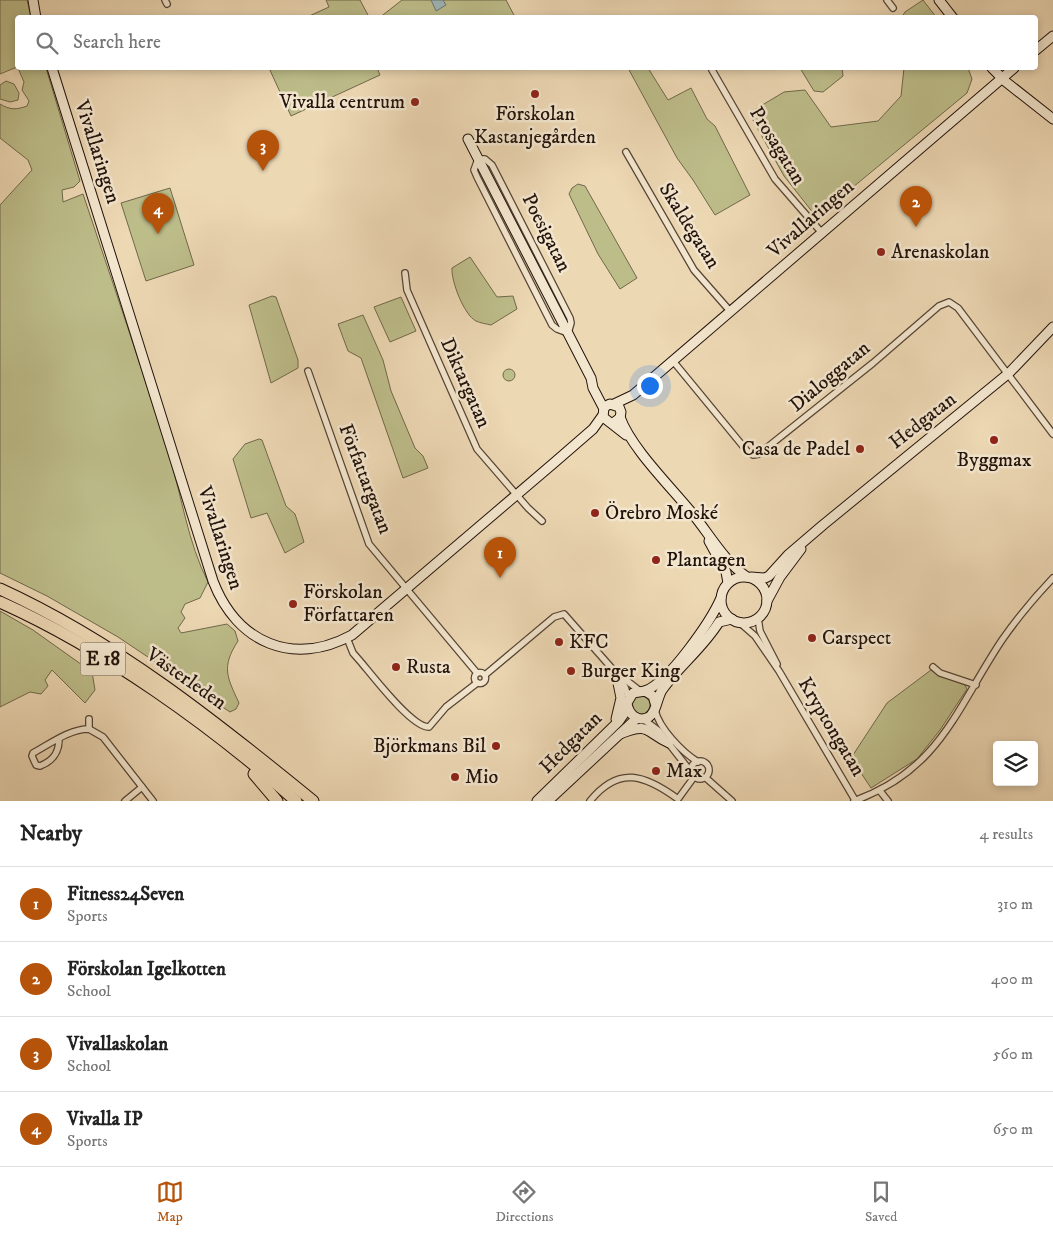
<!DOCTYPE html>
<meta charset="utf-8">
<style>
:root{--surface:#fff;--page:#f2f2f2;--text:#222;--muted:#767676;--line:#e0e0e0;--accent:#b45309}
body{margin:0;font-family:"IM FELL DW Pica",serif;background:var(--page);color:var(--text)}
.controls{position:absolute;right:15px;bottom:15px;display:grid;overflow:hidden;border-radius:5px;box-shadow:0 2px 8px #0003}
.controls button{width:45px;height:45px;display:grid;place-items:center;padding:0;border:0;border-bottom:1px solid var(--line);background:var(--surface);color:var(--text);font:25px sans-serif}
.you{position:absolute;left:649px;top:385px;width:18px;height:18px;margin:-12px;border:4px solid #fff;border-radius:50%;background:#1a73e8;box-shadow:0 0 0 8px #1a73e833}
.badge{display:grid;place-items:center;width:32px;height:32px;border-radius:50%;background:var(--accent);color:#fff;font-size:16px;font-weight:700}
.pin{position:absolute;translate:-50% -41px;filter:drop-shadow(0 1px 2px #0008)}
.pin::after{content:'';position:absolute;top:26px;width:18px;height:15px;background:inherit;clip-path:polygon(0 0,100% 0,50% 100%)}
.list{margin:0;padding:0;list-style:none}
h2{display:flex;justify-content:space-between;align-items:center;height:65px;margin:0;padding:0 20px;font-size:21px}
h2 small{font-size:16px;font-weight:400;color:var(--muted)}
.list li{display:grid;grid-template-columns:32px 1fr auto;gap:15px;align-items:center;box-sizing:border-box;height:75px;padding:0 20px;border-top:1px solid var(--line)}
.list b{display:block;font-size:19px;white-space:nowrap}
.list p{margin:0;font-size:16px;white-space:nowrap;color:var(--muted)}
.list em{font-size:16px;font-style:normal;color:var(--muted)}
.icon{flex:none;width:28px;height:28px;fill:none;stroke:currentColor;stroke-width:2;stroke-linecap:round;stroke-linejoin:round}
.map{position:relative;flex:none;width:1053px;height:801px;overflow:hidden}
.search{position:absolute;background:var(--surface);box-shadow:0 2px 8px #0003;left:15px;right:15px;top:15px;height:55px;display:flex;align-items:center;gap:12px;box-sizing:border-box;padding:0 18px;border-radius:5px;color:var(--muted);font-size:19px}
.sheet{height:365px;background:var(--surface)}
nav{display:flex;justify-content:space-around;align-items:center;box-sizing:border-box;height:70px;border-top:1px solid var(--line);background:var(--surface);font-size:14px;color:var(--muted)}
nav a{display:grid;justify-items:center;gap:2px}
nav .on{color:var(--accent)}
.map>svg:first-child{display:block}
</style>
<div class="map">
<svg width="1053" height="801" viewBox="0 0 1053 801">
<rect width="100%" height="100%" fill="#edd8b4"/>
<filter id="stains"><feTurbulence type="fractalNoise" baseFrequency=".004" numOctaves="4"/><feColorMatrix values="0 0 0 0 .2 0 0 0 0 .09 0 0 0 0 .02 0 0 0 .5 -.17"/></filter>
<radialGradient id="worn" r=".72"><stop offset=".6" stop-color="#630" stop-opacity="0"/><stop offset="1" stop-color="#630" stop-opacity=".3"/></radialGradient>
<g fill="#bdbd8a" stroke="#70684a">
<polygon points="0,0 27,0 31,17 18,18 17,67 0,74"/>
<polygon points="326,0 360,0 369,17 307,17 329,7"/>
<polygon points="402,0 506,0 515,17 462,17 462,15 457,18 379,18"/>
<polygon points="923,0 936,17 902,17 905,12"/>
<path d="M18,68H46L80,181L74,187L62,190L63,202L83,194C112,281 142,368 169,455C182,497 188,543 208,582L200,598L185,604L181,612L185,618L178,628L181,633L227,624L235,631L238,641C221,667 227,677 239,703L236,709L230,712L118,637L47,596L0,573V205L32,170L28,160L0,138V104C10,110 16,110 27,106L29,101L22,90L24,82Z"/>
<polygon points="269,68 377,68 380,75 291,116"/>
<polygon points="628,68 648,68 668,100 691,88 707,119 715,126 750,195 715,215 693,180 677,158"/>
<polygon points="800,68 842,68 843,76 823,92 814,91"/>
<polygon points="904,68 968,68 972,79 967,93 824,211 814,214 784,176 749,113 784,92 805,90 831,127 878,121 901,96"/>
<polygon points="6,81 14,84 19,93 18,100 10,102 0,99 0,85"/>
<polygon points="578,184 585,186 637,278 620,289 598,254 569,194 572,188"/>
<polygon points="170,188 194,265 146,281 121,203"/>
<path d="M470,257L497,297L513,296L517,309L491,325C487,324 480,323 476,321C464,315 451,281 452,268Z"/>
<polygon points="272,296 276,297 298,360 298,368 271,383 249,305"/>
<polygon points="401,297 416,331 390,342 374,307"/>
<polygon points="363,315 383,360 391,391 415,448 423,456 428,468 403,478 361,358 348,351 338,324"/>
<circle cx="509" cy="375" r="6"/>
<polygon points="259,439 262,440 286,506 295,514 304,542 285,553 267,513 251,518 233,459 245,444"/>
<polygon points="0,611 33,630 92,672 95,690 85,703 52,670 45,680 48,686 41,694 30,692 0,707"/>
<polygon points="931,670 939,676 963,682 967,689 940,730 917,759 871,788 851,758 887,703"/>
<circle cx="641" cy="705" r="9"/>
</g>
<polygon fill="#9db7b8" stroke="#6c7573" points="431,0 443,0 446,5 436,11"/>
<g fill="none" stroke-linecap="round" stroke-linejoin="round">
<g stroke="#554435" stroke-width="8">
<g id="street">
<polyline points="165,0 167,4"/>
<polyline points="887,0 893,8"/>
<polyline points="712,70 775,179 822,233"/>
<polyline points="626,152 694,270 730,311"/>
<polygon points="478,159 485,159 492,165 570,318 571,323 568,333 557,329 552,325 477,177 474,170"/>
<polyline points="405,273 407,290 477,449 528,508 542,521"/>
<polyline points="673,361 747,451 753,455 759,454 873,363 939,306 949,302 958,308 1053,434"/>
<polyline points="308,371 369,544 477,673"/>
<polyline points="758,618 760,631 777,664"/>
<polyline points="739,622 755,636 779,671 855,800"/>
<path d="M347,638L353,653L360,661C372,675 412,728 429,727L446,707L477,683"/>
<polyline points="933,667 940,673 976,685"/>
<circle cx="480" cy="678" r="5.5"/>
<polyline points="485,675 554,617 564,614 616,673 625,687 629,699"/>
<polyline points="622,677 640,691"/>
<path d="M655,710C659,728 682,752 698,762"/>
<polyline points="643,719 659,731 691,772"/>
<polyline points="89,729 89,719"/>
<path d="M59,739C59,753 53,761 40,766L36,765L32,756L33,753C50,744 69,729 89,729L103,737L153,801"/>
<circle cx="700" cy="770" r="9"/>
<polyline points="706,778 732,801"/>
<polyline points="880,791 888,801"/>
<polyline points="125,801 142,787"/>
<path d="M590,801C619,765 645,775 678,799L694,777"/>
<path d="M854,801C940,770 956,709 1002,640C1018,617 1035,597 1053,578"/>
</g>
</g>
<g stroke="#22120b" stroke-width="11">
<g id="secondary">
<polyline points="33,0 36,18"/>
<polyline points="939,0 953,18"/>
<polyline points="1036,50 1053,36"/>
<path d="M52,68L213,581C237,643 293,667 352,635L555,462L593,429L603,415"/>
<polyline points="992,68 1006,82 1053,119"/>
<polyline points="468,139 591,378 593,388 604,409"/>
<polyline points="614,404 633,395 1014,68"/>
<path d="M620,417C631,448 671,487 692,513C710,535 724,561 747,577"/>
<polyline points="613,423 620,418 621,412 619,407 610,404 604,407 603,417 626,435"/>
<polyline points="709,541 726,572 728,583"/>
<polyline points="751,577 765,578 769,576 788,555 823,525 1009,373 1053,327"/>
<circle cx="744" cy="600" r="23"/>
<polyline points="767,601 780,577 801,549"/>
<path d="M645,691C669,682 711,621 721,598"/>
<path d="M656,706L653,696L645,691L633,693L627,703C628,714 638,723 649,717C657,711 657,698 662,690C680,665 703,648 719,622L732,619"/>
<polyline points="616,719 621,698 616,673"/>
<path d="M620,734C650,722 645,732 669,743"/>
<polyline points="537,801 619,721 628,708"/>
<polyline points="548,801 637,718"/>
</g>
</g>
<g stroke="#22120b" stroke-width="13">
<g id="highway">
<path d="M0,589C116,642 215,721 313,801"/>
<path d="M0,602C103,648 212,726 296,801"/>
<polyline points="254,774 277,801"/>
</g>
</g>
<use href="#street" stroke="#f3e6ce" stroke-width="5.5"/>
<use href="#secondary" stroke="#f3e6ce" stroke-width="9"/>
<use href="#highway" stroke="#edd8b4" stroke-width="11"/>
</g>
<g fill="#8f2418" stroke="#f3e6ce" stroke-width="2">
<circle cx="535" cy="94" r="5"/>
<circle cx="415" cy="102" r="5"/>
<circle cx="881" cy="252" r="5"/>
<circle cx="994" cy="440" r="5"/>
<circle cx="860" cy="449" r="5"/>
<circle cx="595" cy="513" r="5"/>
<circle cx="656" cy="560" r="5"/>
<circle cx="293" cy="604" r="5"/>
<circle cx="812" cy="638" r="5"/>
<circle cx="559" cy="642" r="5"/>
<circle cx="396" cy="667" r="5"/>
<circle cx="571" cy="671" r="5"/>
<circle cx="496" cy="746" r="5"/>
<circle cx="656" cy="771" r="5"/>
<circle cx="455" cy="777" r="5"/>
</g>
<g text-anchor="middle" dominant-baseline="central" stroke-width="5" stroke-linejoin="round" paint-order="stroke">
<rect fill="#f3e6ce" stroke="#615246" stroke-width="1" x="80.5" y="642.5" width="45" height="33" rx="4"/>
<g font-size="19" font-weight="bold" fill="#22120b">
<text x="103" y="659">E 18</text>
</g>
<g font-size="20" fill="#22120b" stroke="#f3e6ce" text-anchor="start">
<text x="405" y="102" text-anchor="end">Vivalla centrum</text>
<text x="535" y="114" text-anchor="middle">Förskolan<tspan x="535" dy="23">Kastanjegården</tspan></text>
<text x="891" y="252">Arenaskolan</text>
<text x="850" y="449" text-anchor="end">Casa de Padel</text>
<text x="994" y="460" text-anchor="middle">Byggmax</text>
<text x="605" y="513">Örebro Moské</text>
<text x="666" y="560">Plantagen</text>
<text x="303" y="592">Förskolan<tspan x="303" dy="23">Författaren</tspan></text>
<text x="822" y="638">Carspect</text>
<text x="569" y="642">KFC</text>
<text x="406" y="667">Rusta</text>
<text x="581" y="671">Burger King</text>
<text x="486" y="746" text-anchor="end">Björkmans Bil</text>
<text x="666" y="771">Max</text>
<text x="465" y="777">Mio</text>
</g>
<g font-size="20" fill="#22120b" stroke="#f3e6ce">
<text transform="translate(777 146) rotate(58)">Prosagatan</text>
<text transform="translate(97 152) rotate(72)">Vivallaringen</text>
<text transform="translate(811 219) rotate(-41)">Vivallaringen</text>
<text transform="translate(689 226) rotate(58)">Skaldegatan</text>
<text transform="translate(546 233) rotate(63)">Poesigatan</text>
<text transform="translate(830 377) rotate(-40)">Dialoggatan</text>
<text transform="translate(465 383) rotate(66)">Diktargatan</text>
<text transform="translate(923 421) rotate(-38)">Hedgatan</text>
<text transform="translate(365 479) rotate(69)">Författargatan</text>
<text transform="translate(220 538) rotate(72)">Vivallaringen</text>
<text transform="translate(186 679) rotate(35)">Västerleden</text>
<text transform="translate(831 727) rotate(59)">Kryptongatan</text>
<text transform="translate(571 743) rotate(-45)">Hedgatan</text>
</g>
</g>
<rect width="100%" height="100%" filter="url(#stains)"/>
<rect width="100%" height="100%" fill="url(#worn)"/>
</svg>
<div class="controls">
<button><svg class="icon" aria-label="layers" viewBox="0 0 24 24"><path d="M12 4l9 5-9 5-9-5zM3 14l9 5 9-5"/></svg></button>
</div>
<div class="you"></div>
<div class="pin badge" style="left:500px;top:578px">1</div>
<div class="pin badge" style="left:916px;top:227px">2</div>
<div class="pin badge" style="left:263px;top:171px">3</div>
<div class="pin badge" style="left:158px;top:234px">4</div>
<div class="search"><svg class="icon" aria-label="search" viewBox="0 0 24 24"><circle cx="10" cy="10" r="6"/><path d="M15 15l6 6"/></svg>Search here</div>
</div>
<section class="sheet">
<h2>Nearby<small>4 results</small></h2>
<ul class="list">
<li><span class="badge">1</span><div><b>Fitness24Seven</b><p>Sports</p></div><em>310 m</em></li>
<li><span class="badge">2</span><div><b>Förskolan Igelkotten</b><p>School</p></div><em>400 m</em></li>
<li><span class="badge">3</span><div><b>Vivallaskolan</b><p>School</p></div><em>560 m</em></li>
<li><span class="badge">4</span><div><b>Vivalla IP</b><p>Sports</p></div><em>650 m</em></li>
</ul>
</section>
<nav>
<a class="on"><svg class="icon" aria-label="map" viewBox="0 0 24 24"><path d="M3 6l6-2 6 2 6-2v14l-6 2-6-2-6 2zM9 4v14M15 6v14"/></svg>Map</a>
<a><svg class="icon" aria-label="directions" viewBox="0 0 24 24"><path d="M12 3l9 9-9 9-9-9zM9 14v-3h6M13 9l2 2-2 2"/></svg>Directions</a>
<a><svg class="icon" aria-label="saved" viewBox="0 0 24 24"><path d="M7 4h10v16l-5-4-5 4z"/></svg>Saved</a>
</nav>
